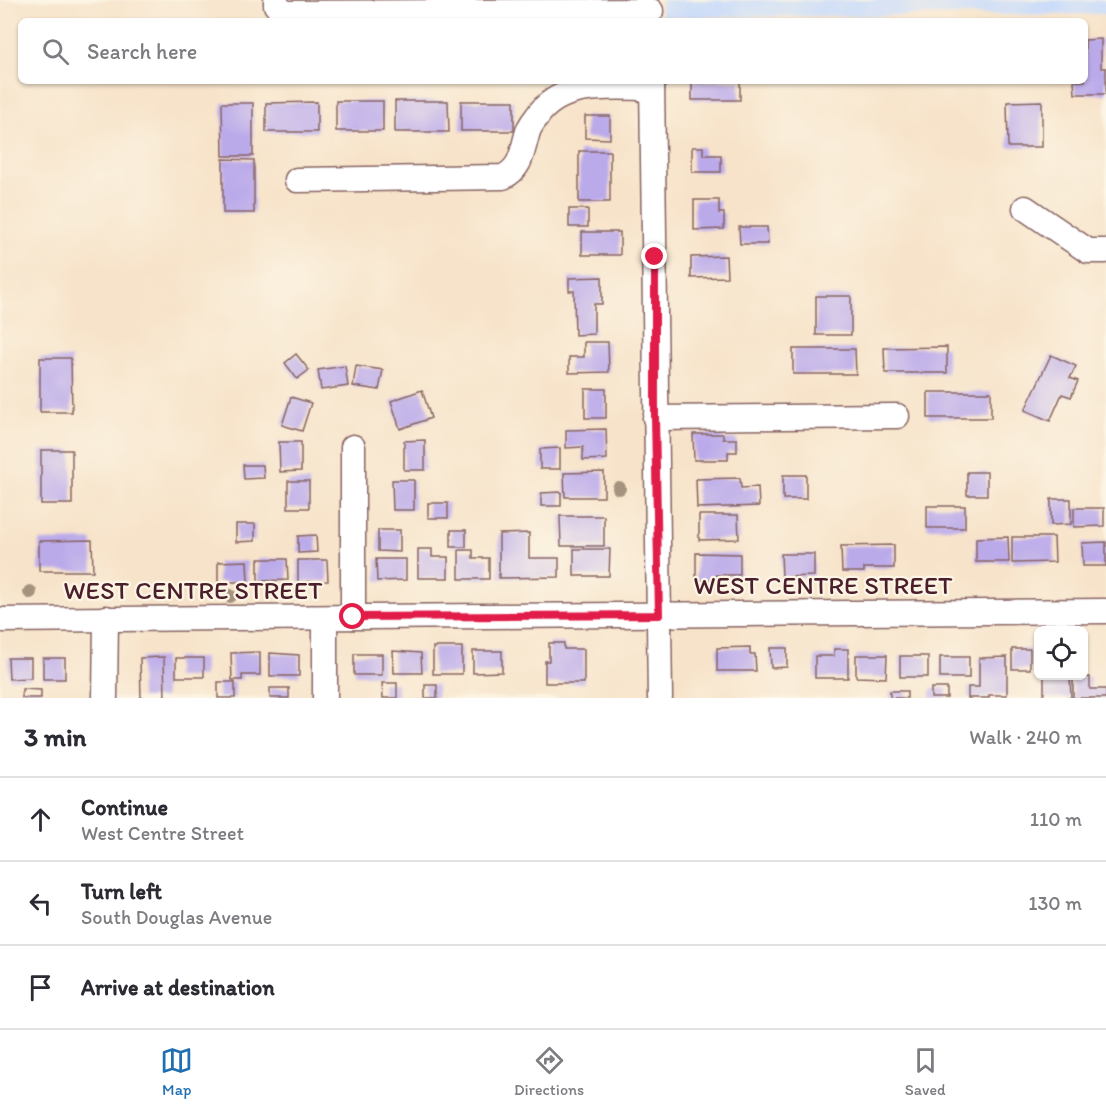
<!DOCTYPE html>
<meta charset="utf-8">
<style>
:root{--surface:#fff;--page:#f7f7f7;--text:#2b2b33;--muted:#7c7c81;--line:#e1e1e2;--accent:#1f6fb2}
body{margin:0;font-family:Itim,sans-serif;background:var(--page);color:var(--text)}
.controls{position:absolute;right:18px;bottom:18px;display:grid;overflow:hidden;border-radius:9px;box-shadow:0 2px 4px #0004}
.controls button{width:54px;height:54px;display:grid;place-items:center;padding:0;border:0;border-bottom:2px solid var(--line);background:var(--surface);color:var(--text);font:30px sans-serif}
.stop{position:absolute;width:18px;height:18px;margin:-14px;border:4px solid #e11d48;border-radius:50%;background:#fff}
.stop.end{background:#e11d48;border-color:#fff;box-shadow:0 2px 6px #0008}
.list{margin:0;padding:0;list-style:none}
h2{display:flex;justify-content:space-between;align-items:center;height:78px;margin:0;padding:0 24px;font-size:26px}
h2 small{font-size:20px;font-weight:400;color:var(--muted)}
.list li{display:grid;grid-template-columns:39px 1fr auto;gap:18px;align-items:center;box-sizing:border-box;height:84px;padding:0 24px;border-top:2px solid var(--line)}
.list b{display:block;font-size:22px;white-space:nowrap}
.list p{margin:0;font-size:20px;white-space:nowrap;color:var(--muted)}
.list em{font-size:20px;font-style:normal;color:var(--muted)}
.icon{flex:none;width:33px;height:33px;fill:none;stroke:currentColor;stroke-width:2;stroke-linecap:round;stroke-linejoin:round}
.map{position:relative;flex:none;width:1106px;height:698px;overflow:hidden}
.search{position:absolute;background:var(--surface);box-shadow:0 2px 4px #0004;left:18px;right:18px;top:18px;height:66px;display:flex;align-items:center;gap:15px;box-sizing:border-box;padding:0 21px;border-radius:9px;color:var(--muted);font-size:22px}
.sheet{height:330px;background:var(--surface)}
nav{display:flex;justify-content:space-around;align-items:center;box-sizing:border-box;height:84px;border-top:2px solid var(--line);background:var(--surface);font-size:16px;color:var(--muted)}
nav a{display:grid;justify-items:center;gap:3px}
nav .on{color:var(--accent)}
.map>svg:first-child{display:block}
</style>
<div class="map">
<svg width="1106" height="698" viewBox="0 0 1106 698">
<rect width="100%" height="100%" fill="#fcf5e5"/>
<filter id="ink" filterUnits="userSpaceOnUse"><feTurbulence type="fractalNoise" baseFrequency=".0167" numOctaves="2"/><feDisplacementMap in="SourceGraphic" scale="12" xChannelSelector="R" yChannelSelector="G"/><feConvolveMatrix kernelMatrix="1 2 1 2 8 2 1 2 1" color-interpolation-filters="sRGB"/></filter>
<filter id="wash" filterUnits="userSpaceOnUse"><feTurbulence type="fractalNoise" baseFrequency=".008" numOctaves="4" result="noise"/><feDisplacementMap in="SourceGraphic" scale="24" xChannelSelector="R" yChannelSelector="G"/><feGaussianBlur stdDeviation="1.35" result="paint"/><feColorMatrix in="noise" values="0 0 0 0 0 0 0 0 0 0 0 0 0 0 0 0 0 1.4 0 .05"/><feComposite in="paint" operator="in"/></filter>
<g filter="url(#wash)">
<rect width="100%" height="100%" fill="#f7e3c9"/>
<polygon fill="#cadcf9" points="661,0 1106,0 1106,14 661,17"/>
<g id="blocks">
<g fill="#bbaaea">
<polygon points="1101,39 1101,68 1106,68 1106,94 1075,94 1074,81 1085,81 1085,40"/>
<rect x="692" y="81" width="48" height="19"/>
<rect x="336" y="101" width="47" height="30"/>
<polygon points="395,101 448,101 449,132 395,132"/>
<rect x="461" y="101" width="53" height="30"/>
<polygon points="1042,101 1042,147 1008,147 1007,102"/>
<polygon points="317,102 317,132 266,132 266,103"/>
<polygon points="222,103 253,103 253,156 223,156"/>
<polygon points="585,116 610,116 610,139 585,138"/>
<polygon points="692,147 703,147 703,155 721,155 721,172 692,172"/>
<rect x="579" y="151" width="31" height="51"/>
<polygon points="223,159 254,160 254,213 223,213"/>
<polygon points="694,200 719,200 719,213 724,213 724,229 694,230"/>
<rect x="569" y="209" width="19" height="18"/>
<polygon points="739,227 767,227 768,244 740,244"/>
<rect x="582" y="232" width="38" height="23"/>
<polygon points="726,256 727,277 691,278 691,257"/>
<polygon points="602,277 602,304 594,304 594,334 575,335 574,291 569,291 569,278"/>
<rect x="816" y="296" width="35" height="39"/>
<polygon points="584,342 608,342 609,372 569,373 569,357 584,357"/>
<polygon points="947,347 947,373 885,373 884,348"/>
<polygon points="793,349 855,349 856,374 793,374"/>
<polygon points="296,354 309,370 297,379 285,363"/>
<polygon points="1051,355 1076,366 1070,378 1078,381 1071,397 1062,394 1050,421 1025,410"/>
<polygon points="40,358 71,358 72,412 40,412"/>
<polygon points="345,366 348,386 321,390 318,370"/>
<polygon points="356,366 383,370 379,390 353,386"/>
<rect x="585" y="389" width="21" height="29"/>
<polygon points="422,390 431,418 400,429 391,401"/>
<rect x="928" y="392" width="63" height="26"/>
<polygon points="291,397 311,403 302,431 282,425"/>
<polygon points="606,429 607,459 583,460 583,447 566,448 566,430"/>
<polygon points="693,434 723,434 723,439 737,439 737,452 728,452 728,460 694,460"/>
<polygon points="425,440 425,470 404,470 404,441"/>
<polygon points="279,442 301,442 301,471 280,472"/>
<polygon points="560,448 560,469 540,469 540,449"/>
<rect x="41" y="450" width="31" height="54"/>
<polygon points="243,465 263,465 264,478 244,479"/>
<polygon points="604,472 604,497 565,497 564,473"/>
<rect x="967" y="472" width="20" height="23"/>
<rect x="783" y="475" width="23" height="24"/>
<polygon points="740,478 741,488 758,487 759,506 697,508 696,479"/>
<polygon points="392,480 414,480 414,510 393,510"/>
<rect x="288" y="481" width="21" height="27"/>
<polygon points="561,492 561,506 541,506 541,493"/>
<polygon points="1051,499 1071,499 1071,524 1051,525"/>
<rect x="428" y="503" width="20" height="15"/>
<rect x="927" y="506" width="38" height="22"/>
<polygon points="1074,508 1104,508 1104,526 1074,527"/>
<polygon points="699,515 738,515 739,539 699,540"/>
<polygon points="560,516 604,516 604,546 561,546"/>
<polygon points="236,524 255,524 255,541 236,542"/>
<polygon points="378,530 400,530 400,552 378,551"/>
<rect x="451" y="530" width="15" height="17"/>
<polygon points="529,533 529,558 559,558 559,577 499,578 499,534"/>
<polygon points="316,535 317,552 298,553 298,536"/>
<polygon points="1008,537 1009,562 976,562 976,538"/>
<polygon points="1012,537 1054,537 1055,562 1012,563"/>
<polygon points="92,540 93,571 39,571 39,541"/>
<polygon points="1106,542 1106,566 1083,566 1082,543"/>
<polygon points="894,545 894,568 864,568 864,572 842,572 841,546"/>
<polygon points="418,549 432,549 432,557 448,557 448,578 418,578"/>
<polygon points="574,549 610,549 609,576 574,576"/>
<polygon points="459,550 473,550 473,558 489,558 489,579 459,579"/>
<polygon points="696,553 740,554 740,575 716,575 716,581 696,580"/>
<polygon points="781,554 814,554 814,576 782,577"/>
<polygon points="258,559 287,559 288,580 258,581"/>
<polygon points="376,559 406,559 406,580 377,581"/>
<polygon points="298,560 327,560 328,581 298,582"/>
<polygon points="247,561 248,582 218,582 218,562"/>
<polygon points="549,643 564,643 564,649 584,649 584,683 545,683 545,661 549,661"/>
<rect x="433" y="647" width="29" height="27"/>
<polygon points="750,647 750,654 755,654 756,671 717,671 717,648"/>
<polygon points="770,648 787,648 787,667 771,668"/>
<polygon points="834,649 848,649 848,678 815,678 815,656 834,656"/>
<rect x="1012" y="649" width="18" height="20"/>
<polygon points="393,651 421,653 422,673 394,673"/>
<polygon points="473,651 502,651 502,672 473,673"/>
<polygon points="260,652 260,675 242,675 242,680 232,680 231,653"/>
<polygon points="270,653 299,655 299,676 270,676"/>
<rect x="354" y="654" width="28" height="21"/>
<polygon points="856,655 887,655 886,678 856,677"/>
<rect x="900" y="656" width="28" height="21"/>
<polygon points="164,657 165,698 141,698 140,658"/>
<rect x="940" y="657" width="29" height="21"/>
<polygon points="1007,657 1007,695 989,695 989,698 968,698 968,687 979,687 979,658"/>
<polygon points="8,658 31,658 31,678 9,679"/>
<rect x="43" y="658" width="22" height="21"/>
<rect x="176" y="658" width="28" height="19"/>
<polygon points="1044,676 1070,676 1071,698 1044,698"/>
<polygon points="1073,677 1090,677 1090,689 1106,689 1106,698 1073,698"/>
<rect x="218" y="682" width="17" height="16"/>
<polygon points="382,683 397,683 397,698 383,698"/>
<rect x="425" y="685" width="12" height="13"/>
<rect x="270" y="688" width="19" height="10"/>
<rect x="931" y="688" width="16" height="10"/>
<polygon points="22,689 41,690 41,698 22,698"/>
<rect x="890" y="691" width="17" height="7"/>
</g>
</g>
</g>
<g filter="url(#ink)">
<use href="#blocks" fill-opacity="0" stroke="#876462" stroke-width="1.5"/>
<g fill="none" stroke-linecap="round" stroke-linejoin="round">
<g stroke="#876462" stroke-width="27">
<g id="minor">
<polyline points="276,0 276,5 285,13 651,11"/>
<polyline points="652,81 660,698"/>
<path d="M297,180L503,177C521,169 522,152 527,135C528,129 532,123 536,118C560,80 613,88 652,88"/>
<polyline points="1025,208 1088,251 1106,251"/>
<polyline points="655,418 897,416"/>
<polyline points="353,447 353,617"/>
<polyline points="325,618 325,698"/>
<polyline points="0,620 1106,611"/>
<polyline points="105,698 106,618"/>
</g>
</g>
<use href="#minor" stroke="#fff" stroke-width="24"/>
</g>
<g fill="#a6937f">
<circle cx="619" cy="488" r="7"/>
<circle cx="30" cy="592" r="7"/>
<circle cx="230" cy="596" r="7"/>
</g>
</g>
<g fill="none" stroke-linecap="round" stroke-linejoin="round" filter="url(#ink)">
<polyline stroke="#e11d48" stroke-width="8" points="353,617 659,615 655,418 655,257"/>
</g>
<g text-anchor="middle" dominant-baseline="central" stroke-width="4.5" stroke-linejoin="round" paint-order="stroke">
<g font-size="26" fill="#4a1f2b" stroke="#fcf5e5">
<text x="823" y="585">WEST CENTRE STREET</text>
<text x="193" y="590">WEST CENTRE STREET</text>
</g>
</g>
</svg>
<div class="controls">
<button><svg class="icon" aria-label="locate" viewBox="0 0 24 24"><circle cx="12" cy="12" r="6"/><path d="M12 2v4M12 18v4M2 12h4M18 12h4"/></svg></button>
</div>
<div class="stop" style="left:353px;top:617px"></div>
<div class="stop end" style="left:655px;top:257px"></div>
<div class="search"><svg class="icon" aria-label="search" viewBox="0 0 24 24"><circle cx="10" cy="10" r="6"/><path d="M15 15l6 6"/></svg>Search here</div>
</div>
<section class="sheet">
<h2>3 min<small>Walk · 240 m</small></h2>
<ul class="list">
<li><svg class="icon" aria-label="ahead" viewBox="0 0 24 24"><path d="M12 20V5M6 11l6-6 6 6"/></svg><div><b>Continue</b><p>West Centre Street</p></div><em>110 m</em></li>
<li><svg class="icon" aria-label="left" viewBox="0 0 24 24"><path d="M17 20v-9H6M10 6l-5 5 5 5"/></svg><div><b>Turn left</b><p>South Douglas Avenue</p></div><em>130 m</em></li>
<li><svg class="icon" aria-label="arrive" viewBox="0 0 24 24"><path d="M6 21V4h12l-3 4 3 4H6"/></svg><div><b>Arrive at destination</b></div></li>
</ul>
</section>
<nav>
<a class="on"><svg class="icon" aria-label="map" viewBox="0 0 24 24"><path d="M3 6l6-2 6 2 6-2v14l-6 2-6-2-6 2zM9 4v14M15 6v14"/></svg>Map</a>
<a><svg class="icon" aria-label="directions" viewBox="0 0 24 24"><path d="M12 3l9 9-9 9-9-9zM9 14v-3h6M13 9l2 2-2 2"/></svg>Directions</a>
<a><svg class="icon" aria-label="saved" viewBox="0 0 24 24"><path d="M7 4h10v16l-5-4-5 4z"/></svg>Saved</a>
</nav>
